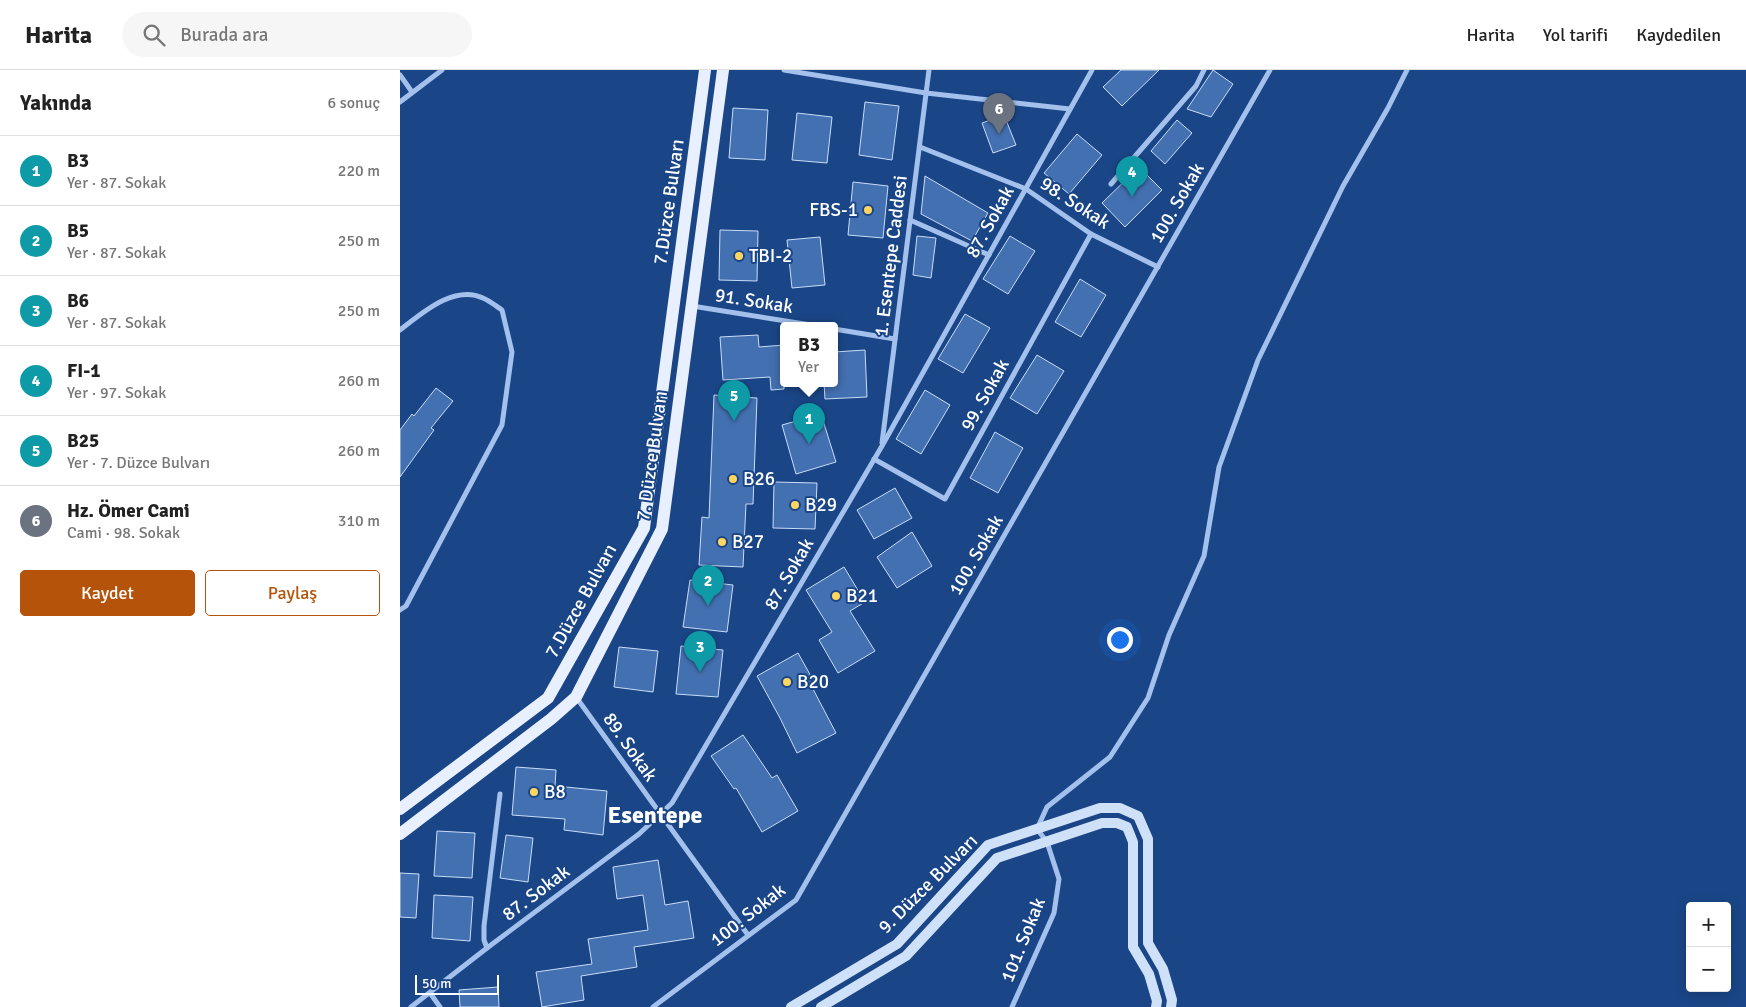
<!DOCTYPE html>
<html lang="tr">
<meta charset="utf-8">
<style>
:root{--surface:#fff;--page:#f6f6f6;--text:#222;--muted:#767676;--line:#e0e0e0;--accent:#b45309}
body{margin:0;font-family:Signika,sans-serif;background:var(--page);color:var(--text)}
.controls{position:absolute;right:15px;bottom:15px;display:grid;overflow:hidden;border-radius:5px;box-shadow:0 2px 12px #0003}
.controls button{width:45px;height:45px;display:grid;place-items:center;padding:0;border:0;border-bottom:1px solid var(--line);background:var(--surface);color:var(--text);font:25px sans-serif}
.scale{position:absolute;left:15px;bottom:12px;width:84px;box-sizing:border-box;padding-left:5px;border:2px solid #fff;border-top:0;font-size:14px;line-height:18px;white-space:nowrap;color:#fff;-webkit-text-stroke:4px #1a4687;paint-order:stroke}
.you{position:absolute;left:719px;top:569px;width:18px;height:18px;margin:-12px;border:4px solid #fff;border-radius:50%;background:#1a73e8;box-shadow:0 0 0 8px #1a73e833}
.badge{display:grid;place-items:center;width:32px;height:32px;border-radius:50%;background:var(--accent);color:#fff;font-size:16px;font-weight:700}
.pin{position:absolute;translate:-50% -41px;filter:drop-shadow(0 1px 2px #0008)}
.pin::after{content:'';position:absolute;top:26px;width:18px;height:15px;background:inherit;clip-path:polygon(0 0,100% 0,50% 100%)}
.popup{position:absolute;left:380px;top:252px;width:58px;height:65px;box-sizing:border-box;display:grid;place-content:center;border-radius:5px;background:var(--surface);filter:drop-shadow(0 1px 4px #0005);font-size:16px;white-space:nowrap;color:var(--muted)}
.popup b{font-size:19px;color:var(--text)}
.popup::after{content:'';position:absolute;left:50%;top:100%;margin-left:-10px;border:10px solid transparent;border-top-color:var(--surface)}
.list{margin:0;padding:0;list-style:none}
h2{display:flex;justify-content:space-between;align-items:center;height:65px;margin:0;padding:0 20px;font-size:21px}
h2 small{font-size:16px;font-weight:400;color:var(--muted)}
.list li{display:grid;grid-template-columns:32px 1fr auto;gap:15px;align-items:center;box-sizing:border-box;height:70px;padding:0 20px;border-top:1px solid var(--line)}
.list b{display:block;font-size:19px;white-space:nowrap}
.list p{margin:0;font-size:16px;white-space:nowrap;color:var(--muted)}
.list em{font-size:16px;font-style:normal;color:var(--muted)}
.actions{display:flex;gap:10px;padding:15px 20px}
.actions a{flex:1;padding:11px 0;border:1px solid var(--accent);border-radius:5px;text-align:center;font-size:18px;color:var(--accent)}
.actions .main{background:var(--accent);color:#fff}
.icon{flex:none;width:28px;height:28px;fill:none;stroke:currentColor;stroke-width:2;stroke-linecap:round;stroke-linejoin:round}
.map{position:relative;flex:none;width:1346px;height:937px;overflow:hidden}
header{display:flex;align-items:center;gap:30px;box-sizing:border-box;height:70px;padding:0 25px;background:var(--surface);border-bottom:1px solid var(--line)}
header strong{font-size:24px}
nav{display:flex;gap:28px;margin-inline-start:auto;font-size:18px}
.search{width:350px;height:45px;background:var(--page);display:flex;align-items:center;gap:12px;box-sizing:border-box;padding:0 18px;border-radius:28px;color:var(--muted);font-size:19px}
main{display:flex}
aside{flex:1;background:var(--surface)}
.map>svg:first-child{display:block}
</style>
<header>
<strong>Harita</strong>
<div class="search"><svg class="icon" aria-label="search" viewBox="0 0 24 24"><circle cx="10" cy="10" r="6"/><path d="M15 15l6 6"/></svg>Burada ara</div>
<nav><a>Harita</a><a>Yol tarifi</a><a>Kaydedilen</a></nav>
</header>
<main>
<aside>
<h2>Yakında<small>6 sonuç</small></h2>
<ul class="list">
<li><span class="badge" style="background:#0f9aa8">1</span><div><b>B3</b><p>Yer · 87. Sokak</p></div><em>220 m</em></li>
<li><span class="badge" style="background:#0f9aa8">2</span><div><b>B5</b><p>Yer · 87. Sokak</p></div><em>250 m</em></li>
<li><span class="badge" style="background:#0f9aa8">3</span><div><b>B6</b><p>Yer · 87. Sokak</p></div><em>250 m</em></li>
<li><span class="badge" style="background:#0f9aa8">4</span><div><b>FI-1</b><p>Yer · 97. Sokak</p></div><em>260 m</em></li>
<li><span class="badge" style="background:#0f9aa8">5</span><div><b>B25</b><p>Yer · 7. Düzce Bulvarı</p></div><em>260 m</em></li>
<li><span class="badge" style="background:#6b7280">6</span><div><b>Hz. Ömer Cami</b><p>Cami · 98. Sokak</p></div><em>310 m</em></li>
</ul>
<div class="actions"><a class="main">Kaydet</a><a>Paylaş</a></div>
</aside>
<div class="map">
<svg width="1346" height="937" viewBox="0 0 1346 937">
<rect width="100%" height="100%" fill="#1a4687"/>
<g fill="#4370b1" stroke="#c8ddf9">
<polygon points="721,0 759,0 722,36 703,17"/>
<polygon points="813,0 833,14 811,47 787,39"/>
<polygon points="465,32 499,36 492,90 459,85"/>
<polygon points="333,38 368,40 365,90 329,88"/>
<polygon points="397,43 432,47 427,93 392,90"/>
<polygon points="604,45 616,75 593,83 582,53"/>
<polygon points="777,50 792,63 765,94 751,81"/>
<polygon points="677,64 702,85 669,124 644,103"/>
<polygon points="739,97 762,120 725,157 702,133"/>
<polygon points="525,106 588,143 572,171 521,144"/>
<polygon points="453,112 488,116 483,168 448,165"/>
<polygon points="320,160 358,161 357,211 319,210"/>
<polygon points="517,166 536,168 531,208 513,205"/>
<polygon points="610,166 635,181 608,224 583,209"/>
<polygon points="420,167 425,215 392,218 387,170"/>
<polygon points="680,209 706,225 681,267 655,252"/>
<polygon points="565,244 590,258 563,303 538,289"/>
<polygon points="358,265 359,277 384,275 384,319 371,320 370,307 323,310 320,267"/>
<polygon points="465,280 467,327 425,329 424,313 434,313 434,282"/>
<polygon points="637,285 664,301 637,344 610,328"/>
<polygon points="36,318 53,331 31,358 34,360 0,407 0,360 12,344 14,346"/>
<polygon points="525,320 550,335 521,384 496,369"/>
<polygon points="314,325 357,328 353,434 346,434 343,497 299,495 302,447 309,448"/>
<polygon points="421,344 436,392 396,404 382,355"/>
<polygon points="595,362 623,378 598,423 570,408"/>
<polygon points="374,412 417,413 415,459 373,458"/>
<polygon points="495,418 512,448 474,469 457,440"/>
<polygon points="512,462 532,496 497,518 477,487"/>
<polygon points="444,497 465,532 450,541 475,581 438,603 419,570 432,562 406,520"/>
<polygon points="290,510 333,515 327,562 283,557"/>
<polygon points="281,576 323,580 318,627 276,624"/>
<polygon points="219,577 258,581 253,622 214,617"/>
<polygon points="398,583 417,617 413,619 436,663 397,683 380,648 357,606"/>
<polygon points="343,665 372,708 377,705 398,741 362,762 336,718 334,719 311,686"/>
<polygon points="116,697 156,700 155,716 207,721 203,765 164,760 165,749 112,745"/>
<polygon points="37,761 75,763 72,808 34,806"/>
<polygon points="106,765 133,768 128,812 100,808"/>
<polygon points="258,790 265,835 288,831 294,868 234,877 237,897 181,906 184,930 142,937 136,902 192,894 188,869 248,860 243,825 217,829 213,797"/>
<polygon points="0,803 19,804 16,848 0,847"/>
<polygon points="34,825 73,827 70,871 32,868"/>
<polygon points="98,917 99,937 60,937 59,920"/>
</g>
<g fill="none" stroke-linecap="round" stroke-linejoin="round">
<g stroke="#a3c1ec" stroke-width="5">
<polyline points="384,0 526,23 670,39"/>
<polyline points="0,5 12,22"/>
<polyline points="0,32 42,0"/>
<polyline points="520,77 626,119 691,164 758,197"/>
<polyline points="711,114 796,16 804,0"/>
<polyline points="510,150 589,185"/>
<polyline points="292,236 411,255"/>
<polyline points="434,259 495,269"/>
<path d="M0,260C21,244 54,214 83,228C90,231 96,236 102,240L112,282L102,355L6,536L0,540"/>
<polyline points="482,373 529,0"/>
<polyline points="474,389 545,429 691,164"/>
<polyline points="176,627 348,865"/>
<polyline points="87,878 84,870 84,856 100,724"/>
<polyline points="30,923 40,937"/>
<polyline points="11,937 87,878 239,764 272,733 482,376 692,0"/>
<polyline points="253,937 396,830 870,0"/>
<polyline points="612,937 654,843 659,809 647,772 637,759 647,737 710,687 748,628 769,565 804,486 819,397 858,290 943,116 988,38 1007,0"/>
</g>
<g stroke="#cfe0f9" stroke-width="10">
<polyline points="391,937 497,874 588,775 700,738 720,738 738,746 748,769 748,873 763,899 772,930 771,937"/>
<polyline points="421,937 506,886 597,788 702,753 717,753 727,757 733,772 733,877 749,904 757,931 756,937"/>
</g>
<g stroke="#e8f0ff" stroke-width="12">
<polyline points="0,739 148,628 244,458 305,0"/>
<polyline points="0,764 151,649 176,627 262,459 323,0"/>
</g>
</g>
<g fill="#fed55f" stroke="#1a4687" stroke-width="2">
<circle cx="468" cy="140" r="5"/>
<circle cx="339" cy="186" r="5"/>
<circle cx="333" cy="409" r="5"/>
<circle cx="395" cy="435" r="5"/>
<circle cx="322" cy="472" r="5"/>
<circle cx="436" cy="526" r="5"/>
<circle cx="387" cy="612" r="5"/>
<circle cx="134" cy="722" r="5"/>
</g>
<g text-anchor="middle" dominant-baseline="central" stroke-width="4" stroke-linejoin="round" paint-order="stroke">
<g font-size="19" fill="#fff" stroke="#1a4687">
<text transform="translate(269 132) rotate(-82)">7.Düzce Bulvarı</text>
<text transform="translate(675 133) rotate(33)">98. Sokak</text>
<text transform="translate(777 133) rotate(-60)">100. Sokak</text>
<text transform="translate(590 152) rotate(-61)">87. Sokak</text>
<text transform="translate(491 186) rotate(-83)">1. Esentepe Caddesi</text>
<text transform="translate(354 231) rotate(9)">91. Sokak</text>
<text transform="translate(585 325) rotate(-61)">99. Sokak</text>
<text transform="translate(252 386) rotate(-82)">7. Düzce Bulvarı</text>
<text transform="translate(576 485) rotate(-60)">100. Sokak</text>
<text transform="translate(389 504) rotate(-60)">87. Sokak</text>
<text transform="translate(181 531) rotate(-61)">7.Düzce Bulvarı</text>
<text transform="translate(230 677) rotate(55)">89. Sokak</text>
<text transform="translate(528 814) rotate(-45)">9. Düzce Bulvarı</text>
<text transform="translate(136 823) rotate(-37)">87. Sokak</text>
<text transform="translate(348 845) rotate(-38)">100. Sokak</text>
<text transform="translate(623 870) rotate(-68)">101. Sokak</text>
</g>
<g font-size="19" fill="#fff" stroke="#1a4687" text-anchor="start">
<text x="458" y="140" text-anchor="end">FBS-1</text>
<text x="349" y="186">TBI-2</text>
<text x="343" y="409">B26</text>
<text x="405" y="435">B29</text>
<text x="332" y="472">B27</text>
<text x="446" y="526">B21</text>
<text x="397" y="612">B20</text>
<text x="144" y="722">B8</text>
</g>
<g font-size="24" font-weight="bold" fill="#fff" stroke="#1a4687">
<text x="255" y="745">Esentepe</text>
</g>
</g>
</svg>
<div class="controls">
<button>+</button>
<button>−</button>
</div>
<div class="scale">50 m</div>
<div class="you"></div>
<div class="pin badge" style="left:409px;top:374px;background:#0f9aa8">1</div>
<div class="popup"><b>B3</b>Yer</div>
<div class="pin badge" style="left:308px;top:536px;background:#0f9aa8">2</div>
<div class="pin badge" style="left:300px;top:602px;background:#0f9aa8">3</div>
<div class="pin badge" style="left:732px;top:127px;background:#0f9aa8">4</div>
<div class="pin badge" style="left:334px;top:351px;background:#0f9aa8">5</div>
<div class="pin badge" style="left:599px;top:64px;background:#6b7280">6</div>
</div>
</main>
